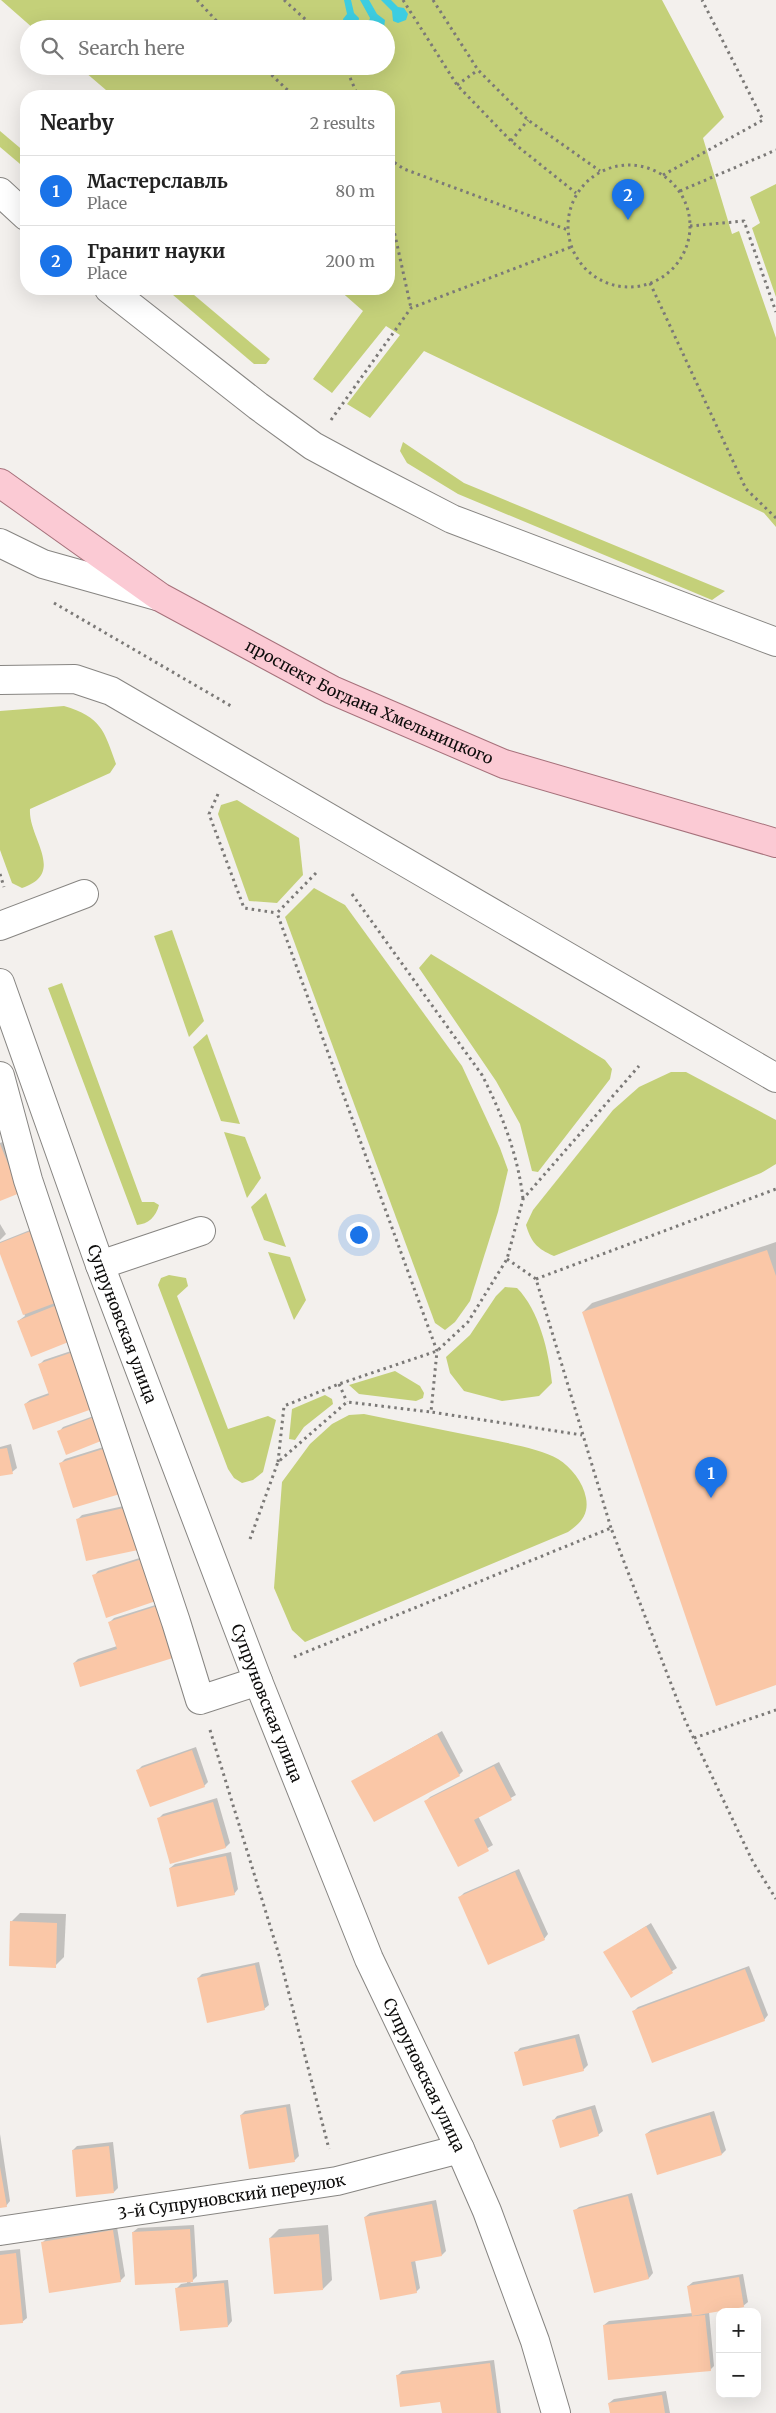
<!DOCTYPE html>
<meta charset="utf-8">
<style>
:root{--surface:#fff;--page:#f6f6f6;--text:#222;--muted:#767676;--line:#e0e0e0;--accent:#1a73e8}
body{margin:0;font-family:Merriweather,serif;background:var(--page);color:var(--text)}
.controls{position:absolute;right:15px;bottom:15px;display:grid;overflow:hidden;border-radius:10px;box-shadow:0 5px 20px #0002}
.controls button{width:45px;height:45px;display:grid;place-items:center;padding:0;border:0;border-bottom:1px solid var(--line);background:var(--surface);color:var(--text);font:25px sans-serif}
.you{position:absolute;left:358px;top:1234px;width:18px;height:18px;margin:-12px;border:4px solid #fff;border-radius:50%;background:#1a73e8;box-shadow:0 0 0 8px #1a73e833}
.badge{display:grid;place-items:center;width:32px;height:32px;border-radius:50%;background:var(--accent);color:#fff;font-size:16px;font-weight:700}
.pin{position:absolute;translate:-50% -41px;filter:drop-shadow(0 1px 2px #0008)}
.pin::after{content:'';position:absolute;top:26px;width:18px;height:15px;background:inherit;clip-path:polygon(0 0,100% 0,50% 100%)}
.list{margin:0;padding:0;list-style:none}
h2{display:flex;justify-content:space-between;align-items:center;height:65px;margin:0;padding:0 20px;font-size:21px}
h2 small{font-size:16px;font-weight:400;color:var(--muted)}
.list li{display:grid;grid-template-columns:32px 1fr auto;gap:15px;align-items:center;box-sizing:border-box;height:70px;padding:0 20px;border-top:1px solid var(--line)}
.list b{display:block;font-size:19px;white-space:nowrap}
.list p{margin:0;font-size:16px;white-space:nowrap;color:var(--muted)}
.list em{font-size:16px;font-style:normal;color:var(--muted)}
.icon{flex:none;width:28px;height:28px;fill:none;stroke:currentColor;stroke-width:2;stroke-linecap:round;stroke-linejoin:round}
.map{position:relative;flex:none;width:776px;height:2413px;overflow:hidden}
.search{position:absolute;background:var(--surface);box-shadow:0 5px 20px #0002;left:20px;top:20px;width:375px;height:55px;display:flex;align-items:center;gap:12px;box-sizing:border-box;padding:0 18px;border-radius:28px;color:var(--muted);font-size:19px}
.panel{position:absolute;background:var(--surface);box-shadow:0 5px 20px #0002;left:20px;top:90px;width:375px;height:205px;border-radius:20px}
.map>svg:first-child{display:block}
</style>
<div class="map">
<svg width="776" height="2413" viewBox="0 0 776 2413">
<rect width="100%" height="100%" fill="#f3f0ed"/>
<g fill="#c4d079">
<polygon points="1,0 662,0 724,117 703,138 732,234 739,231 776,338 776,527 764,513 424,351 370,418 347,404 400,335 386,326 332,393 313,379 363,311 338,289 389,289 389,96 113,96 78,66 386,66 386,29 34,29"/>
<polygon points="0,131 26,153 26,169 0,147"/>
<polygon points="776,184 776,297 752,228 760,223 750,197"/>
<polygon points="166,289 187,289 270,359 266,364 254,364"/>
<polygon points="403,442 464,483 725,591 712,600 458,494 407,463 400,451"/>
<path d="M64,706C101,717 104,730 116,764L110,773L30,809C28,838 67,873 22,888L12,883L0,850V711Z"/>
<polygon points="237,800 299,838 303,875 277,903 249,901 218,814 221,805"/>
<polygon points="314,888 345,905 462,1066 500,1148 508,1170 498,1212 470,1301 455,1322 445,1330 435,1323 285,917"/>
<polygon points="172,930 204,1021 189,1037 154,936"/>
<polygon points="431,954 605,1060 612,1069 610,1079 538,1172 532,1171 520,1124 496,1081 419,968"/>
<path d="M62,983L142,1202H154L159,1205C156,1217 148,1224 137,1225L48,988Z"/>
<polygon points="207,1034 240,1124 221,1121 193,1047"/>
<path d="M671,1072H686L776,1120V1164L761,1173L554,1256C537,1249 531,1242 526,1225L533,1210L613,1110L639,1087Z"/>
<polygon points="224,1132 245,1137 261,1178 247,1198"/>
<polygon points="266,1193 286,1247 264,1240 251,1207"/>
<polygon points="268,1252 290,1257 306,1300 294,1320"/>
<polygon points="169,1275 186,1278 188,1286 177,1296 228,1429 268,1416 276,1420 263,1472 253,1480 242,1483 234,1478 228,1469 158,1285 161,1278"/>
<path d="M505,1287L517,1288C539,1310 549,1352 552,1383L539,1396L502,1401L464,1391L450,1373L446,1357L470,1335L496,1296Z"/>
<polygon points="395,1371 420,1386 424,1393 423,1398 416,1401 359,1394 349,1385"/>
<polygon points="325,1395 332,1399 333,1404 304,1427 295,1440 289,1439 292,1409"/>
<path d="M364,1414C405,1422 446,1431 488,1439C506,1443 542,1449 558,1459C571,1467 583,1482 586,1498C589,1514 581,1523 568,1532L305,1642L292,1630L274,1588L282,1482L310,1444L332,1424L349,1415Z"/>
</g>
<g fill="#3dcde1">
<polygon points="344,0 351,0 354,13 359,18 358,26 354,29 344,24 343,19 347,14"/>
<polygon points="360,0 369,0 377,14 385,20 384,28 372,28 369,21 370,18"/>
<polygon points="381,0 391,0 398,7 404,8 408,14 406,20 398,23 393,21 392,11"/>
</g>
<g fill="#0003">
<polygon points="5,1141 24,1187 0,1200 0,1143"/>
<polygon points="0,1224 6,1234 0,1240"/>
<polygon points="40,1226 79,1334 18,1321 25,1316 0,1251 0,1242"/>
<polygon points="776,1242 776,1683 583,1312 592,1303"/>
<polygon points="80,1348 99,1402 25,1404 30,1400 49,1393 39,1365 44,1360"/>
<polygon points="102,1413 110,1434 59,1432 63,1427"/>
<polygon points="11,1444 17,1468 12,1472 0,1475 0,1447"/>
<polygon points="110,1445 74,1506 61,1463 65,1459"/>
<polygon points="133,1504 141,1545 78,1519 82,1515"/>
<polygon points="146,1556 160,1596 94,1576 98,1571"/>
<polygon points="165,1602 175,1656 74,1663 78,1659 117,1646 110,1622 114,1618"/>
<polygon points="442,1731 463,1771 459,1775 353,1781"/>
<polygon points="196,1747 208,1782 204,1786 138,1770 142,1766"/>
<polygon points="499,1762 516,1795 478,1816 493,1845 458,1865 426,1801 430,1797"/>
<polygon points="217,1798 230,1843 226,1847 171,1863 159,1818 163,1814"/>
<polygon points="231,1852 238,1889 234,1894 170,1868 175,1864"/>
<polygon points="519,1869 548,1934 544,1939 460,1897 464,1893"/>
<polygon points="20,1913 66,1914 64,1957 55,1966 11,1922"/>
<polygon points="651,1923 677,1968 631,1997 605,1952"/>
<polygon points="259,1962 269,2005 264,2009 198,1978 202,1974"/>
<polygon points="749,1966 768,2015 764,2020 634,2011 638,2007"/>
<polygon points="579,2034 588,2065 583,2070 516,2053 520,2048"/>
<polygon points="290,2104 299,2156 295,2160 250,2168 241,2115 245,2111"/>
<polygon points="595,2105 603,2131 598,2135 553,2121 557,2116"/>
<polygon points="714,2111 726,2150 722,2154 646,2134 651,2130"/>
<polygon points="0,2134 10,2201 6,2206 0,2206"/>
<polygon points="113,2142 118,2188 114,2192 73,2150 77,2146"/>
<polygon points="632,2193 653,2273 649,2278 595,2292 574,2211 579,2207"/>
<polygon points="436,2200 446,2251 442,2255 415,2260 420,2288 416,2292 365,2217 370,2213"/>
<polygon points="194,2225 197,2276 190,2283 228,2280 232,2321 228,2326 177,2288 181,2284 187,2283 187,2281 133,2232 138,2228"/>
<polygon points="328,2225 332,2280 323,2289 270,2238 279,2229"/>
<polygon points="117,2227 125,2276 120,2281 43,2242 47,2238"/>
<polygon points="20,2249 27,2318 22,2322 0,2324 0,2251"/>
<polygon points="743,2274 748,2302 743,2306 709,2312 714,2366 710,2370 604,2325 609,2321 693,2313 688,2286 693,2282"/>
<polygon points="494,2360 501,2413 443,2413 442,2400 398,2375 402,2371"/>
<polygon points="666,2391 670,2413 611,2413 609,2403 614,2399"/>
</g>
<g fill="#fac7a7">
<polygon points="0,1144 20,1193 0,1201"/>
<polygon points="36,1229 63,1300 23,1315 0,1254 0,1243"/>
<polygon points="767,1250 776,1276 776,1685 716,1706 582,1312"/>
<polygon points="62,1303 76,1339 31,1357 17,1321"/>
<polygon points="76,1351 95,1408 33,1430 24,1404 49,1395 38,1364"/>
<polygon points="97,1416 106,1439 66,1455 57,1431"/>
<polygon points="7,1448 13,1474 0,1476 0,1449"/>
<polygon points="106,1448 120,1494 73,1508 59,1463"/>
<polygon points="128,1507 138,1550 86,1561 76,1519"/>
<polygon points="142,1559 156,1601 106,1618 92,1575"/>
<polygon points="160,1605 176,1657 80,1687 73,1663 117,1649 108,1622"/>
<polygon points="437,1734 460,1776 374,1822 351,1781"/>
<polygon points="192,1750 205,1787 150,1807 136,1770"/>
<polygon points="494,1766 512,1800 474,1820 489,1851 458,1867 424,1801"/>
<polygon points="213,1802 226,1848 170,1864 157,1818"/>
<polygon points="226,1856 235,1895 177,1907 169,1868"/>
<polygon points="515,1872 545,1940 488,1965 458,1897"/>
<polygon points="10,1921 57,1923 56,1968 9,1966"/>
<polygon points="646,1926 673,1973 631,1998 603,1952"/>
<polygon points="255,1965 265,2010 207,2023 197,1978"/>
<polygon points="745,1969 765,2021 652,2063 632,2011"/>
<polygon points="575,2038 584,2071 523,2086 514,2052"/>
<polygon points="286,2107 295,2162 249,2169 240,2115"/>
<polygon points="591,2109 599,2136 560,2148 552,2120"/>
<polygon points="710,2115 722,2155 657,2175 645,2134"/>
<polygon points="109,2146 114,2193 76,2197 72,2150"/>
<polygon points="0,2167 7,2207 0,2208"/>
<polygon points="628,2196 649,2279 594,2293 573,2210"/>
<polygon points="432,2204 442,2256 411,2262 417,2293 380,2300 364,2217"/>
<polygon points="190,2229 193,2282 135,2285 132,2232"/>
<polygon points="113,2230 121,2282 49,2293 41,2242"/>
<polygon points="319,2234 323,2290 274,2294 269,2238"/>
<polygon points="16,2253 23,2323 0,2325 0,2255"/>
<polygon points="739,2277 744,2307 692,2316 687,2286"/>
<polygon points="224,2283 228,2327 180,2331 175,2288"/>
<polygon points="705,2315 711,2371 608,2380 603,2325"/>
<polygon points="490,2363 497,2413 442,2413 440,2402 400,2407 396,2375"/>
<polygon points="662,2395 665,2413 610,2413 608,2403"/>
</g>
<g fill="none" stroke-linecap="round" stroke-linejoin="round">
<g stroke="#878582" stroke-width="30">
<g id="minor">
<polyline points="0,192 26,216"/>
<polyline points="109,289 258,406 313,446 363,473 452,519 776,642"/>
<polyline points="0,543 43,564 157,596"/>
<polyline points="0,680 75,679 111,691 776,1078"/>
<polyline points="0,926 84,894"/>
<path id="s1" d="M0,983L100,1265L258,1681L369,1959L460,2149L487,2211L535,2341L556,2413"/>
<polyline points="0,1076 28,1180 176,1622 200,1700 258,1681"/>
<polyline points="100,1265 201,1231"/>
<path id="s2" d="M0,2231L337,2181L460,2149"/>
</g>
</g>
<g stroke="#a6717b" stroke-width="30">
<g id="major">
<path id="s3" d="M0,483L160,597L332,690L504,764L776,843"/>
</g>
</g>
<g stroke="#7b7977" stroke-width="3" stroke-dasharray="2.5 4" stroke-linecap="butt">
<polyline points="197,0 224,29"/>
<polyline points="284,0 316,29"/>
<polyline points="403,0 457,85 511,141 576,193"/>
<polyline points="433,0 478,70 528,120 600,171"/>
<polyline points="262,66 294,96"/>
<polyline points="345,66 358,96"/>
<polyline points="457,85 478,70"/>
<polyline points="511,141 528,120"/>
<polyline points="389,159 404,169 568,230"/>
<circle cx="629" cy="226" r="61"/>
<polyline points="663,175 763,120 702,0"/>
<polyline points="680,191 776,150"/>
<polyline points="389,208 411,308"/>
<polyline points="690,226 744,221 776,312"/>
<polyline points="650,283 746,489 776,518"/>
<polyline points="331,420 411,308 571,247"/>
<polyline points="54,603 231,706"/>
<polyline points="218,794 209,814 244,908 277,913"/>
<polyline points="316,873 277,913 437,1351 431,1412 582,1435"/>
<polyline points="0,874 4,887"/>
<path d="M352,894L482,1075C502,1114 518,1155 523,1199"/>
<polyline points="507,1259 536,1279 611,1528"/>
<polyline points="536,1279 776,1189"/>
<polyline points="339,1384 347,1402"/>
<polyline points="278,1462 284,1406 339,1384 437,1351 468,1322 507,1259 523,1199 639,1066"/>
<polyline points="250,1539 278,1462 347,1402 431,1412"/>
<polyline points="294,1657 611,1528 685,1720 753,1862 776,1899"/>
<polyline points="210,1730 279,1955 329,2149"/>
<polyline points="694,1738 776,1710"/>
</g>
<use href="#minor" stroke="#fff" stroke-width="28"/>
<use href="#major" stroke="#fbcad4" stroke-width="28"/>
</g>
<g text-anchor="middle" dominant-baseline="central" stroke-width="4.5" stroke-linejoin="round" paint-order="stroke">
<g font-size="16" fill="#0d0c0b" stroke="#fff">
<text stroke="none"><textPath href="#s3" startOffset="431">проспект Богдана Хмельницкого</textPath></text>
<text stroke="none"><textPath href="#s1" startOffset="362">Супруновская улица</textPath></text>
<text stroke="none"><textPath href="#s1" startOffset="768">Супруновская улица</textPath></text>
<text stroke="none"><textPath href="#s1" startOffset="1172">Супруновская улица</textPath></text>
<text stroke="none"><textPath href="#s2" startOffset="234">3-й Супруновский переулок</textPath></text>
</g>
</g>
</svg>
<div class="controls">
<button>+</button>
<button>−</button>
</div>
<div class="you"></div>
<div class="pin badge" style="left:711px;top:1498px">1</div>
<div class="pin badge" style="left:628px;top:220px">2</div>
<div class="search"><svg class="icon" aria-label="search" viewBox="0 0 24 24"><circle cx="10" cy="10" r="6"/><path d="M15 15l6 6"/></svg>Search here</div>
<section class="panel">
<h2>Nearby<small>2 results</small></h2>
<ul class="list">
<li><span class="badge">1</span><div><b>Мастерславль</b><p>Place</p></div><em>80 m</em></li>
<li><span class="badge">2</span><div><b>Гранит науки</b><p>Place</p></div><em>200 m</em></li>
</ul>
</section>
</div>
